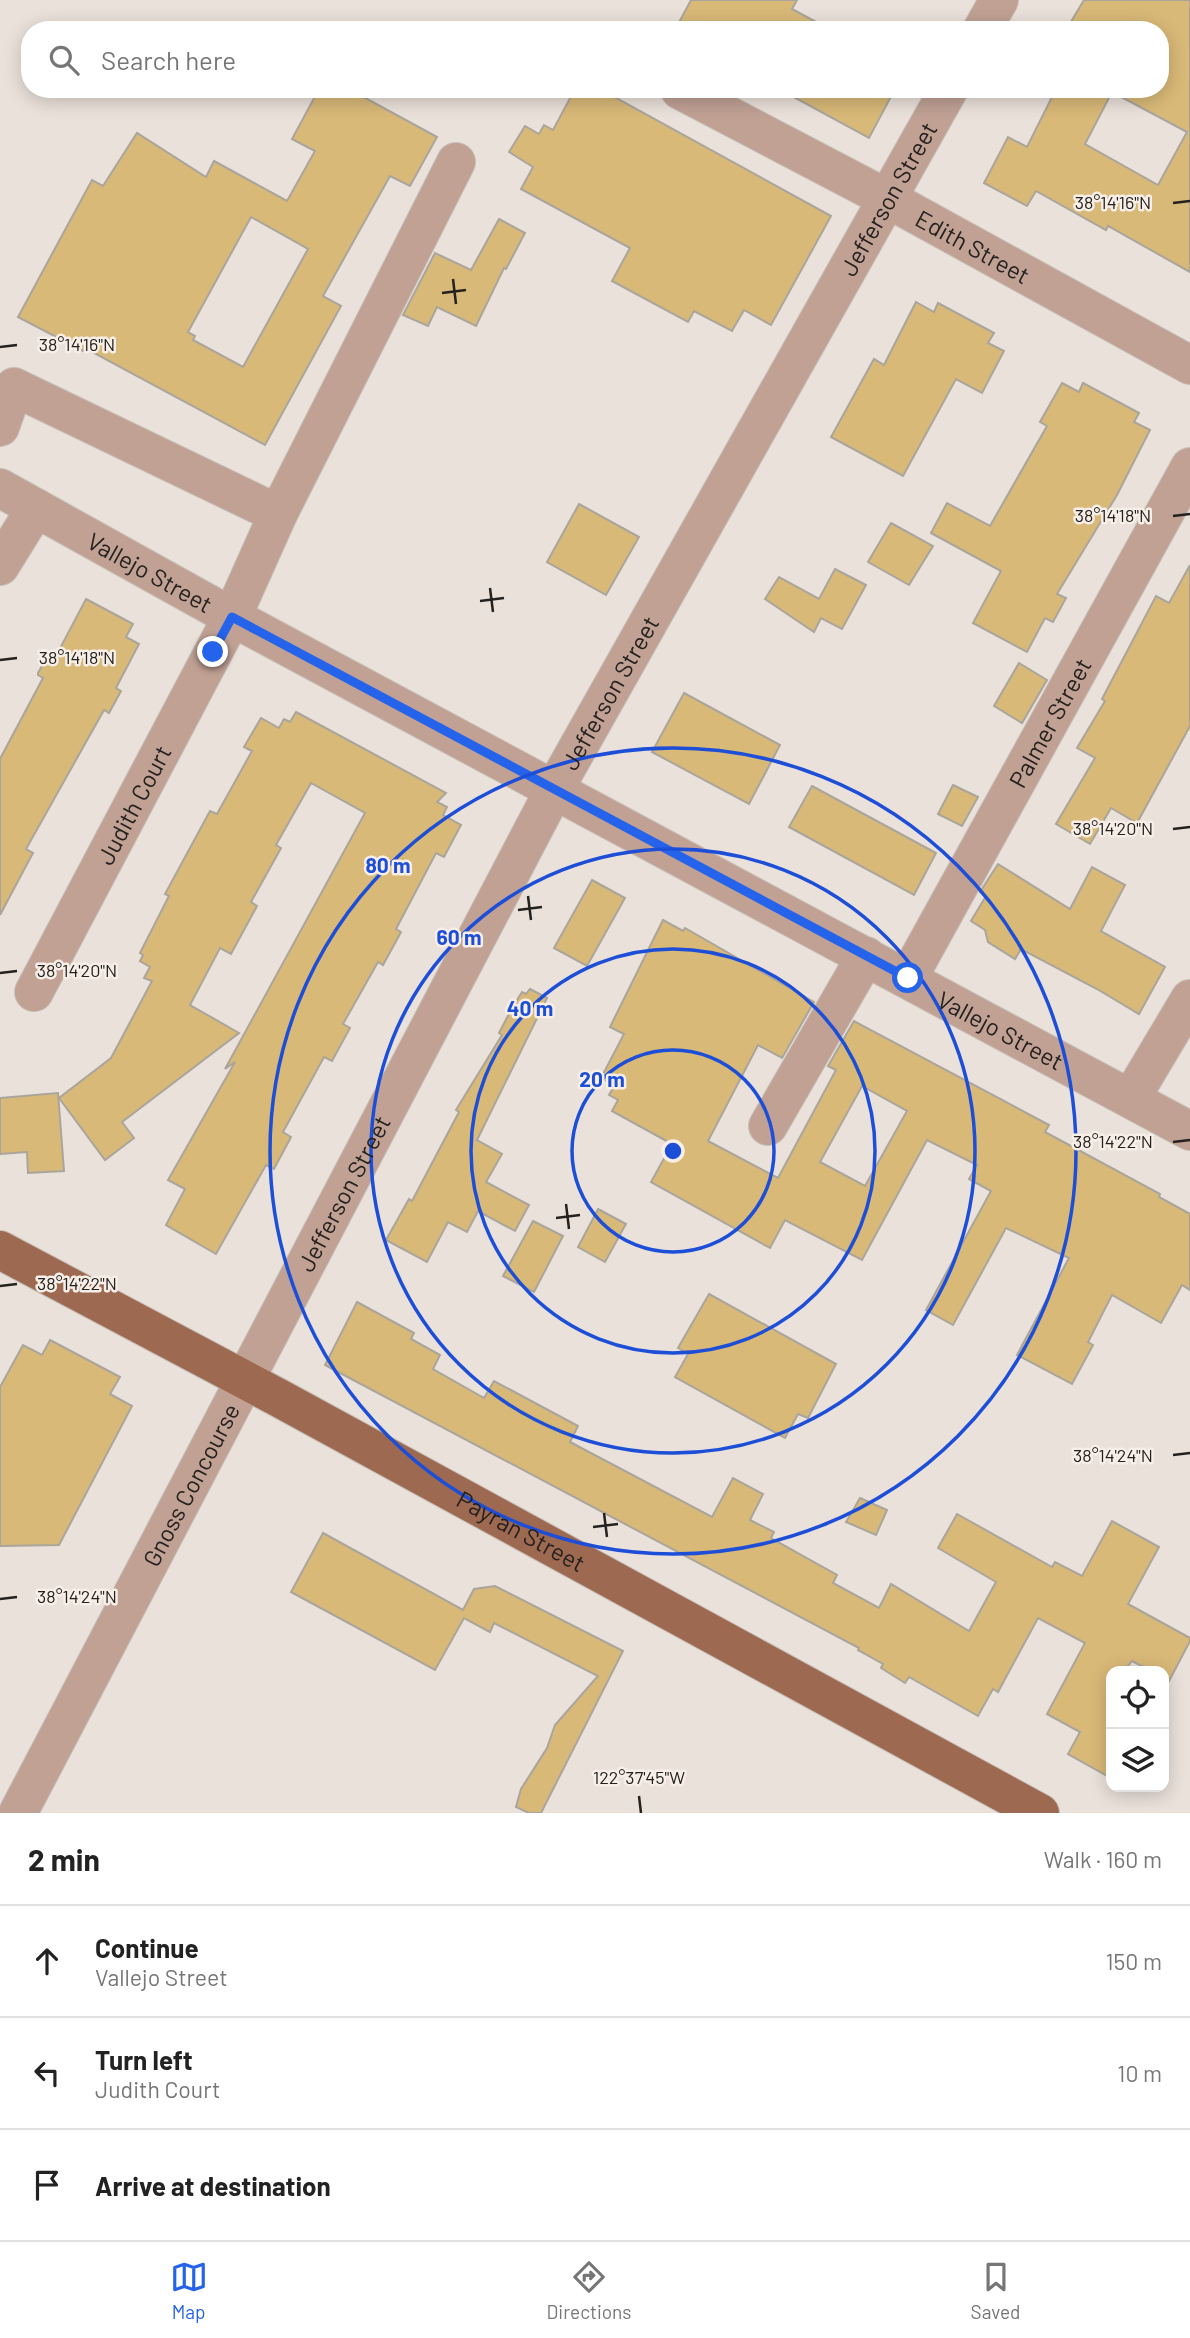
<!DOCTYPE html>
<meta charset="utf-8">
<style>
:root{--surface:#fff;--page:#f6f6f6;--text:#222;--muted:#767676;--line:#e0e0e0;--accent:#2563eb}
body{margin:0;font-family:Barlow,sans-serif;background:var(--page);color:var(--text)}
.controls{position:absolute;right:21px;bottom:21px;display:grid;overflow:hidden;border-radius:14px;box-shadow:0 4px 18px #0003}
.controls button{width:63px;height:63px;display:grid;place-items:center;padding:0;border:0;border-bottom:2px solid var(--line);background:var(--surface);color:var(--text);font:35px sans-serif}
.stop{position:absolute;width:21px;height:21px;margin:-16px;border:5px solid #2563eb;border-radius:50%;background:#fff}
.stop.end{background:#2563eb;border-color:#fff;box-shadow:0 2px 7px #0008}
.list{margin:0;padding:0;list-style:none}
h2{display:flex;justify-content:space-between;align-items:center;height:91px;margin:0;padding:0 28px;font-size:30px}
h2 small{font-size:23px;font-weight:400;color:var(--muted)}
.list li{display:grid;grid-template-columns:46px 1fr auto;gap:21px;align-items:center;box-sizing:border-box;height:112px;padding:0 28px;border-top:2px solid var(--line)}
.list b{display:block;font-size:26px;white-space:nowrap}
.list p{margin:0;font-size:23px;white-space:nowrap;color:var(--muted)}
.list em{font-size:23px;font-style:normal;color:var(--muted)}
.icon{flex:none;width:38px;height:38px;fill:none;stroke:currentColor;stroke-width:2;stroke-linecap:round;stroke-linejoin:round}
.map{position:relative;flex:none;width:1190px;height:1813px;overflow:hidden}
.search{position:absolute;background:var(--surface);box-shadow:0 4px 18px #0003;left:21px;right:21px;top:21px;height:77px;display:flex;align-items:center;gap:18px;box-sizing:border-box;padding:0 24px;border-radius:28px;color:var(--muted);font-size:26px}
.sheet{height:427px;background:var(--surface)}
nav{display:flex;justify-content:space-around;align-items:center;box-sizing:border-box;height:98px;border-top:2px solid var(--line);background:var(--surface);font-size:19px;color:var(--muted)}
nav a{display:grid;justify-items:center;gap:4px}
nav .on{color:var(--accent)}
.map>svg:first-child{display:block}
</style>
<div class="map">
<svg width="1190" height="1813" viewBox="0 0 1190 1813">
<rect width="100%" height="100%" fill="#eae1da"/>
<g fill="#d9b978" stroke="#aaa59c" stroke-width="2" fill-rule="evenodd">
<polygon points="691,0 797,0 792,9 831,30 675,30"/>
<path d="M1084,0H1190V272L1108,226L1106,230L1036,191L1027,206L984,183L1008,137L1027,147L1056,89H1160V30H1066ZM1112,92L1187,132L1158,185L1085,144Z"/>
<path d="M319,89H349L437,137L410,186L390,176L323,296L341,306L265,445L85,348L83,351L18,317L92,180L103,186L137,133L206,177L214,161L287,201L315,151L292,139ZM251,217L308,249L243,367L193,340L195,336L188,332Z"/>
<polygon points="575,89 600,89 831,216 771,325 744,310 732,331 694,311 688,322 612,281 630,248 521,189 533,167 509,152 525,126 539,134 544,125 553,130"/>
<polygon points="779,89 895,89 869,138"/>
<polygon points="499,219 525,233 506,269 504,268 476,326 437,307 428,326 403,315 435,253 471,270"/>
<polygon points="916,302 934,312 938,303 994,333 988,343 1004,351 982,393 956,379 903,476 831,437 874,359 884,365"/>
<polygon points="1062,383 1079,392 1083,383 1139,413 1134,422 1150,430 1117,495 1057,594 1066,598 1053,622 1045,618 1027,652 973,623 1001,571 931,533 947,503 990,526 1047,426 1040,422"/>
<polygon points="579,504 639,537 606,595 547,562"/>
<polygon points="891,523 933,546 909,585 868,562"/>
<polygon points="1190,565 1190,726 1137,823 1111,808 1090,844 1056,824 1095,758 1077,748 1105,701 1102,699 1156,596 1169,603"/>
<polygon points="835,569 866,585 842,629 821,618 814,632 765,599 779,577 819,599"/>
<polygon points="86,599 133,624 126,637 139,644 116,688 121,691 109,713 104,710 26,849 33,853 0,915 0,759 43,678 38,675 38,673 50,652 56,656"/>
<polygon points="1019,663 1047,680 1022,723 994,706"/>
<polygon points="684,693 780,745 749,804 652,752"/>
<polygon points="296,712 446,793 437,802 447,807 443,815 461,825 444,857 436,853 396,929 401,932 383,965 378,962 343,1024 350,1028 332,1061 324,1057 283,1132 291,1137 274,1169 266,1165 216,1254 166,1225 185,1189 168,1180 235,1062 225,1069 365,813 311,783 276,845 281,848 251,902 257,906 231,954 220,948 190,1005 239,1033 122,1122 134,1138 105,1160 59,1098 111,1058 152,981 144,978 150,967 140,961 143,955 140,953 169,896 165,894 210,811 217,814 252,751 244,747 261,718 279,728 284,719 290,722"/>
<polygon points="953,785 978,797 962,826 938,814"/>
<polygon points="812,786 936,853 914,895 789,827"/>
<polygon points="998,864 1070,909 1092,867 1125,885 1101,931 1165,967 1139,1014 1097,989 1021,949 1015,959 988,942 985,930 971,921 986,896 980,892"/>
<polygon points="592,880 625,898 587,966 554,948"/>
<path d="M663,920L683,931L685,928L814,1002L782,1058L758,1045L708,1141L778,1178L836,1070L828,1066L854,1021L1049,1125L1045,1132L1160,1194L1159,1197L1190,1214V1290L1182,1285L1161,1323L1112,1295L1088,1342L1093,1345L1072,1384L1017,1355L1069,1258L1006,1228L953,1325L926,1310L991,1191L969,1179L977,1165L927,1140L862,1260L785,1220L770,1248L651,1182L672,1144L612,1111L618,1100L609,1095L615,1085L601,1078L624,1034L610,1027ZM862,1086L907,1111L865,1186L820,1162Z"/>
<polygon points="530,989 547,998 477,1140 502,1154 486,1182 529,1205 515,1231 478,1211 467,1232 448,1222 427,1262 386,1240 409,1199 412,1201 459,1112 456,1110 502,1035 499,1033 512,1008 522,992 526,994"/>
<polygon points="58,1093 64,1171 28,1173 27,1152 0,1154 0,1098"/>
<polygon points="598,1209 626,1224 605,1262 578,1247"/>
<polygon points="533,1221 563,1236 534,1292 503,1276"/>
<polygon points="709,1294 836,1364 808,1418 798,1414 785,1438 675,1377 688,1354 678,1348"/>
<polygon points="357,1302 414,1333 411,1339 440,1355 433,1369 484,1398 494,1381 578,1426 570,1442 712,1517 733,1478 763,1494 750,1520 774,1532 771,1538 837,1575 833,1583 879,1608 891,1584 969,1631 996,1582 938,1548 957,1514 1052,1567 1055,1562 1082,1576 1112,1521 1159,1547 1128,1604 1190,1638 1190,1641 1169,1681 1164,1678 1164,1671 1151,1671 1132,1661 1124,1671 1111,1671 1111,1778 1068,1754 1080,1732 1047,1714 1085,1643 1038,1618 998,1692 993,1689 978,1716 909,1677 905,1683 881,1668 883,1664 858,1650 859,1648 325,1365"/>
<polygon points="50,1340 120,1377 110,1394 132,1406 59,1545 0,1546 0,1387 23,1345 42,1355"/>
<polygon points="860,1498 887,1510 876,1535 846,1522"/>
<polygon points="323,1533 463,1610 474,1589 495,1586 623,1651 541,1813 529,1813 516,1807 521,1789 547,1748 555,1725 598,1676 494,1623 490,1632 464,1618 435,1670 291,1592"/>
</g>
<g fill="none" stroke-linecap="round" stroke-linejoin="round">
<g stroke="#c6beb8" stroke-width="40">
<g id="minor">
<polyline points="982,30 999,0"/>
<path id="s1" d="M680,90L888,199L1190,365"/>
<polyline points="0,427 14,387 278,514 456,162"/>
<path id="s2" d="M0,488L232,617L1190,1131"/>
<polyline points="0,566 36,508"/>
<path id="s3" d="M908,978L1190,467"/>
<path id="s4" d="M34,992L232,617L278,514"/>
<polyline points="1131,1098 1190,999"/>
<polyline points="768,1126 866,956"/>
<path id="s5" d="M18,1813L554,790L949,89"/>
</g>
</g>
<g stroke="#c6beb8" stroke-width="40">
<g id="major">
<path id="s6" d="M0,1250L279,1398L1040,1813"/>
</g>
</g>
<use href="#minor" stroke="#c0a194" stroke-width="38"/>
<use href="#major" stroke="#9e6951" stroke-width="38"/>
</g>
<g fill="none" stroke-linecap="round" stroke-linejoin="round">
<polyline stroke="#2563eb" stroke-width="9" points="213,652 232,617 908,978"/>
</g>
<path fill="none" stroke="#24211e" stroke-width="2.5" d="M1173,203L1190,201M453,279L456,304M442,293L466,290M0,347L17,345M1173,516L1190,514M490,588L493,612M480,601L504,598M0,660L17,658M1173,829L1190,827M528,896L531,920M518,910L542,907M0,973L17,971M1173,1142L1190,1140M566,1204L569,1229M556,1218L580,1215M0,1286L17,1284M1173,1455L1190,1453M604,1513L607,1537M593,1527L618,1524M0,1599L17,1597M639,1796L641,1813"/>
<g fill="none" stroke="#1d4ed8" stroke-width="3.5">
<circle cx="673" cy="1151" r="101"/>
<circle cx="673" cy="1151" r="202"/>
<circle cx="673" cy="1151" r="302"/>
<circle cx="673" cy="1151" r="403"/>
</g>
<g text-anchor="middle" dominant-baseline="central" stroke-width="5" stroke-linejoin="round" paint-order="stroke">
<g font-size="24" fill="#24211e" stroke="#f7efe7">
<text stroke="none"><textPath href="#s5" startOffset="1834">Jefferson Street</textPath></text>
<text stroke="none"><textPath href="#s1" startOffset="332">Edith Street</textPath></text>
<text stroke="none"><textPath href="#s2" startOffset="172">Vallejo Street</textPath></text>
<text stroke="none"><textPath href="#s5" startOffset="1267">Jefferson Street</textPath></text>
<text stroke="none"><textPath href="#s3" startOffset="292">Palmer Street</textPath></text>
<text stroke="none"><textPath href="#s4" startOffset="212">Judith Court</textPath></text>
<text stroke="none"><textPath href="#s2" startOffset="1138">Vallejo Street</textPath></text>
<text stroke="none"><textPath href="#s5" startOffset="700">Jefferson Street</textPath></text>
<text stroke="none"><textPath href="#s5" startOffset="371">Gnoss Concourse</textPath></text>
<text stroke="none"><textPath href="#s6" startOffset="592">Payran Street</textPath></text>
</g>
</g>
<g font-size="18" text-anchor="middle" fill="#24211e" stroke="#f7efe7" stroke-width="5" stroke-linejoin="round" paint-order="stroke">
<text x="1113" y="209">38°14'16"N</text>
<text x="77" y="351">38°14'16"N</text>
<text x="1113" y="522">38°14'18"N</text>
<text x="77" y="664">38°14'18"N</text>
<text x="1113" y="835">38°14'20"N</text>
<text x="77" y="977">38°14'20"N</text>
<text x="1113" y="1148">38°14'22"N</text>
<text x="77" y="1290">38°14'22"N</text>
<text x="1113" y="1462">38°14'24"N</text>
<text x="77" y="1603">38°14'24"N</text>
<text x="639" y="1784">122°37'45"W</text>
</g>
<circle cx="673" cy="1151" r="10" fill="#1d4ed8" stroke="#f7efe7" stroke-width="3.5"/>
<g font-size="21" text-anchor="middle" font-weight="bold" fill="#1d4ed8" stroke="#f7efe7" stroke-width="5" stroke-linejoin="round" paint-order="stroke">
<text x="388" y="873">80 m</text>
<text x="459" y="945">60 m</text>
<text x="530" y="1016">40 m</text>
<text x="602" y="1087">20 m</text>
</g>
</svg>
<div class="controls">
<button><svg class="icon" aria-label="locate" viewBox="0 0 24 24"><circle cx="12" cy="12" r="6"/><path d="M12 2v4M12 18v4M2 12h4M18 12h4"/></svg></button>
<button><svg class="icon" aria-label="layers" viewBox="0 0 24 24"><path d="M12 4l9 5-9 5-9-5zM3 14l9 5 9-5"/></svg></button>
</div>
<div class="stop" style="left:908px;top:978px"></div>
<div class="stop end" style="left:213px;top:652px"></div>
<div class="search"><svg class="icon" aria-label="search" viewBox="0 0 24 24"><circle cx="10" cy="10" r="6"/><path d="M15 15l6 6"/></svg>Search here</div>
</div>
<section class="sheet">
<h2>2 min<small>Walk · 160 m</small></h2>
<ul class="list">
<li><svg class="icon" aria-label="ahead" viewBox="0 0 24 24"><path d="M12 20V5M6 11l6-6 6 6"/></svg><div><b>Continue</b><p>Vallejo Street</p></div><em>150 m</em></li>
<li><svg class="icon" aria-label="left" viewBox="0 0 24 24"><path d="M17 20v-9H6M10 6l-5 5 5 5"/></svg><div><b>Turn left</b><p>Judith Court</p></div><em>10 m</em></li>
<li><svg class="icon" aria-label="arrive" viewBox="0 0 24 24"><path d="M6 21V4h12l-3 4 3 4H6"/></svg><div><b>Arrive at destination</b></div></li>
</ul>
</section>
<nav>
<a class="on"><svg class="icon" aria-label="map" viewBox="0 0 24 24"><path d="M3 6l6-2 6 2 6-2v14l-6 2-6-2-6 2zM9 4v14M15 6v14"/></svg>Map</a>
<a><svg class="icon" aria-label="directions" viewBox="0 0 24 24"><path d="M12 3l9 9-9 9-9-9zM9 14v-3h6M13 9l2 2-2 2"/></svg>Directions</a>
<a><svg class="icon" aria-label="saved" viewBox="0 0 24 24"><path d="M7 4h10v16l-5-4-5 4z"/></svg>Saved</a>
</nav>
